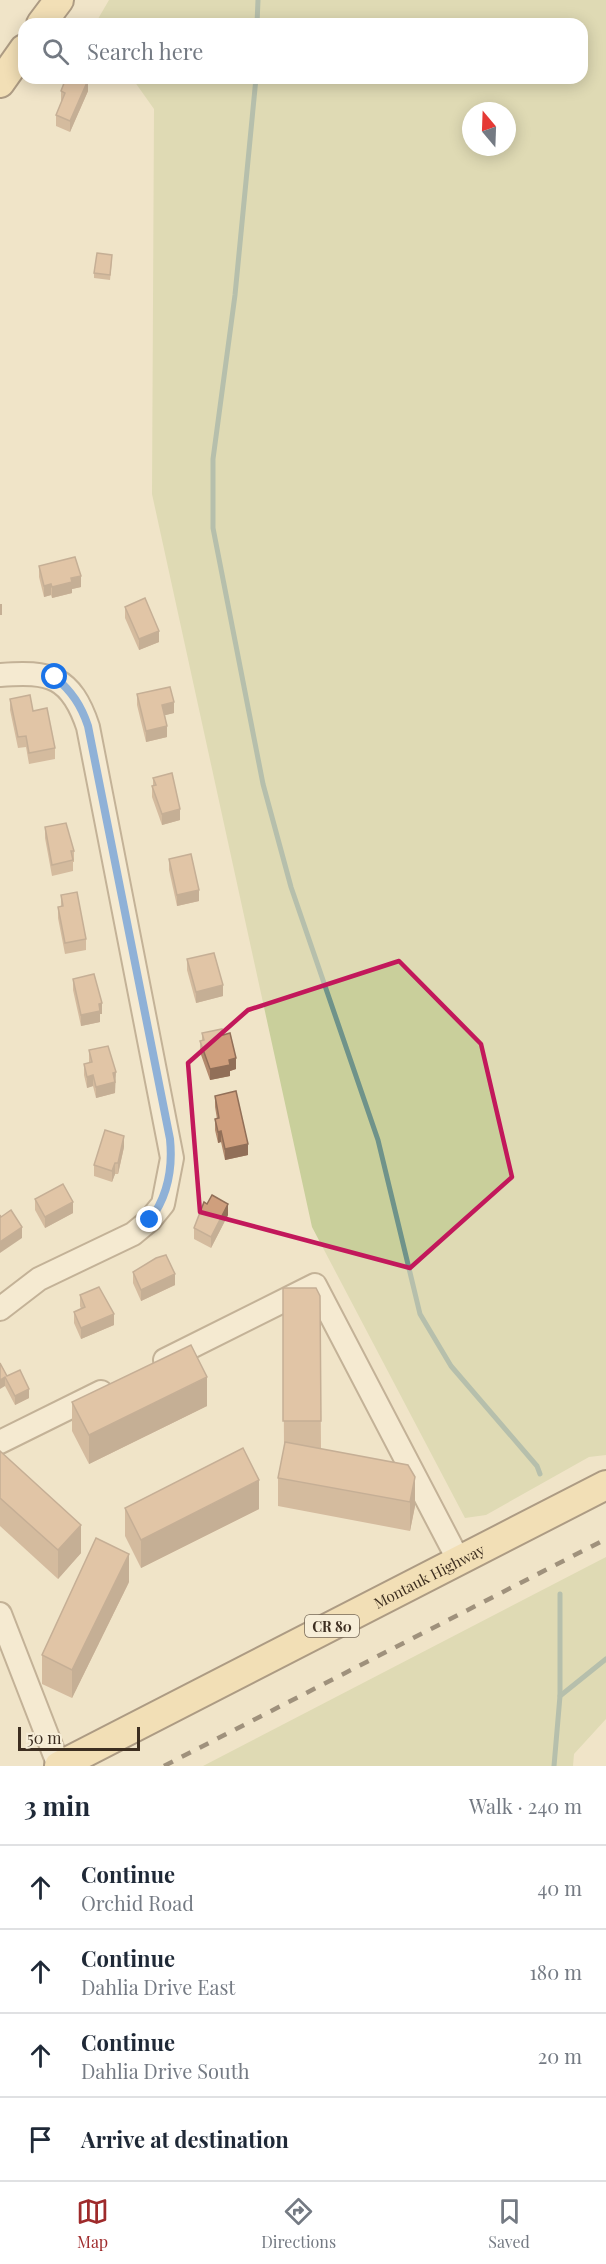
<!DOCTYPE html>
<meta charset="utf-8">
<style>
:root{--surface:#fff;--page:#f6f6f7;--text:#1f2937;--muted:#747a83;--line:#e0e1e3;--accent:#9e2a2b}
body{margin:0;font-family:"Playfair Display",serif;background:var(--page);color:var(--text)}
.compass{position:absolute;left:462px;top:102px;width:54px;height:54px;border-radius:50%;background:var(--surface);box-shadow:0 3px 15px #0003;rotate:341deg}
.scale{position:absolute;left:18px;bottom:15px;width:122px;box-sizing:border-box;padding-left:6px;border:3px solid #3d2e20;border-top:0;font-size:16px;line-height:21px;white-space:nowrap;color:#3d2e20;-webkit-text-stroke:4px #f7eed8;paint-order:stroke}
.stop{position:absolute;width:18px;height:18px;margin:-14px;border:4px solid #1a73e8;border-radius:50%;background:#fff}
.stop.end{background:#1a73e8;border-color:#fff;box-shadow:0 2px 6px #0008}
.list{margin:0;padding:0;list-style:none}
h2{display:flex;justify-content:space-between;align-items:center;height:78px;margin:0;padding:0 24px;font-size:26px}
h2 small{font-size:20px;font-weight:400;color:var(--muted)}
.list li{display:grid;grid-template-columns:39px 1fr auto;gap:18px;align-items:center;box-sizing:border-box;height:84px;padding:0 24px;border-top:2px solid var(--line)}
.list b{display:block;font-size:22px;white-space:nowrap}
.list p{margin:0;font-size:20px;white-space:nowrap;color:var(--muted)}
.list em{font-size:20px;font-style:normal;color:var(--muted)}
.icon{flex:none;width:33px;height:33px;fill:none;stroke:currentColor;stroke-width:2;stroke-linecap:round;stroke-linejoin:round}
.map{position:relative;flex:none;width:606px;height:1766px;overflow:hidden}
.search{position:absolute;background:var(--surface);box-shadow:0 3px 15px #0003;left:18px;right:18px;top:18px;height:66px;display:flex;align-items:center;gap:15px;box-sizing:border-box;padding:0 21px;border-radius:18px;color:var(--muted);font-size:22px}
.sheet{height:414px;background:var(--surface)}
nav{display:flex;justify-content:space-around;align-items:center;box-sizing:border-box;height:84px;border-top:2px solid var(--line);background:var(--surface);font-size:16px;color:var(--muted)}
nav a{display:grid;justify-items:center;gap:3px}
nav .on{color:var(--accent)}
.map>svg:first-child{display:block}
</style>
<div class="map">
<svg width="606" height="1766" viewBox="0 0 606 1766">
<rect width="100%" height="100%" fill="#f0e4c8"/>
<g fill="#c9cf9b" fill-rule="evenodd">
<path d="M109,0H606V1455L589,1457L486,1515L465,1518L312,1227L152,494L154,109L132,78H582V24H95ZM471,111H507V147H471Z"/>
<polygon points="606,1557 606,1719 574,1754 573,1766 203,1766"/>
</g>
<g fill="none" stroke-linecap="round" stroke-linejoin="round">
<g stroke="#6f938a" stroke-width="5">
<polyline points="257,24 258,0"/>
<polyline points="256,78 235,295 213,459 213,528 263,784 291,887 378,1140 420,1314 451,1366 537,1466 540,1474"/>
<polyline points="560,1594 560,1696"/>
<polyline points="554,1766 560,1696 606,1659"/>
</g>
<g stroke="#8d765c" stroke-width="26">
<g id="minor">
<path d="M0,675C50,671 71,676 88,727L172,1158L163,1204L150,1220L133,1234L39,1279L0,1309"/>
<polyline points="165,1360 315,1285 459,1561"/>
<polyline points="0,1442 101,1392"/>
<polyline points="0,1614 59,1766"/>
</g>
</g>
<g stroke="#5b4430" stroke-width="32">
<g id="major">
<polyline points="41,24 59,0"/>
<polyline points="0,83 24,49"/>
<path id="s1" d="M59,1766L606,1485"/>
</g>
</g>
<use href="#minor" stroke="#faf1dc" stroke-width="22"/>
<use href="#major" stroke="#f3d9a0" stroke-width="28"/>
<polyline stroke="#3d2e20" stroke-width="4.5" stroke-dasharray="10 10" stroke-linecap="butt" points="164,1766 606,1539"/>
</g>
<g fill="#b2896c">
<polygon points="61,91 88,91 70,132 56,126 56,115 61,103"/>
<polygon points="112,260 110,280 94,278 94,273"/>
<polygon points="39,566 81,587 72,589 72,593 52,598 51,595 44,597 39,577"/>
<polygon points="125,607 159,642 139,650 125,618"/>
<polygon points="137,694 174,713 165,715 167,737 146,742 137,705"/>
<polygon points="10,699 33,711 55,748 55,759 29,764 26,747 18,748 10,710"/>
<polygon points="153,778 180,820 162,825 152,797 152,786 153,786"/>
<polygon points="45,827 74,851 74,862 73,862 73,871 52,876 45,838"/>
<polygon points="169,859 199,901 177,906 169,870"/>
<polygon points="61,895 86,939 86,950 65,954 58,918 58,907 61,906"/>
<polygon points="187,959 223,996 196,1003 187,970"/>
<polygon points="73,979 102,1014 100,1014 100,1022 81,1026 73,990"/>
<polygon points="202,1033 223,1035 236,1069 230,1071 230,1076 210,1080 200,1052 200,1041 202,1040"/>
<polygon points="89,1050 116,1083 115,1083 115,1093 96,1098 93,1086 87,1088 84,1075 84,1064 89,1063"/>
<polygon points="215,1096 248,1155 225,1160 221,1142 218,1143 215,1130 215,1119 217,1119 215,1107"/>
<polygon points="124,1147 118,1174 115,1174 112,1182 94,1176 94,1165"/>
<polygon points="35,1199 73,1213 45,1228 35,1210"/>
<polygon points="228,1215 211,1248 194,1239 194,1228"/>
<polygon points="133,1272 175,1285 141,1301 133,1283"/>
<polygon points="283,1288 320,1296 321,1449 408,1465 415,1506 410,1531 278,1506 278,1478 284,1449"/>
<polygon points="80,1295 114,1325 81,1339 74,1323 74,1312 81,1309 80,1306"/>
<polygon points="0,1363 7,1376 29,1398 15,1405 5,1386"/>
<polygon points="72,1402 207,1406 89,1464 72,1431"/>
<polygon points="0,1451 81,1553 58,1579 0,1526"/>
<polygon points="125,1508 259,1509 141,1568 125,1536"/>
<polygon points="129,1582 72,1698 42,1684 42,1655"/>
</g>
<g fill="#916f58">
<polygon points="88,80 88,91 70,132 70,121"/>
<polygon points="81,576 81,587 72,589 72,593 52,598 52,587 71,578"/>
<polygon points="51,584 51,595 44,597 44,586"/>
<rect x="0" y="604" width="2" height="11"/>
<polygon points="159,631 159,642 139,650 139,639"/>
<polygon points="174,702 174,713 162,716 162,705"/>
<polygon points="167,726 167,737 146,742 146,731"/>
<polygon points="180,809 180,820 162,825 162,814"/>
<polygon points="199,890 199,901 177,906 177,895"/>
<polygon points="223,985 223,996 196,1003 196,992"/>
<polygon points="102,1003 102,1014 100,1014 100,1022 81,1026 81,1015 99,1004"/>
<polygon points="236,1058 236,1069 230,1071 230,1076 210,1080 210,1069 229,1060"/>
<polygon points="116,1072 115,1093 96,1098 96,1087 113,1073"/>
<polygon points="93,1075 93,1086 87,1088 87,1077"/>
<polygon points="221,1131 221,1142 218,1143 218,1132"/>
<polygon points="124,1136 124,1147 118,1174 118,1163"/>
<polygon points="248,1144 248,1155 225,1160 225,1149"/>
<polygon points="115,1163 115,1174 112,1182 112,1171"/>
<polygon points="73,1202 73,1213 45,1228 45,1217"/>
<polygon points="228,1204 228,1215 211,1248 211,1237"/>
<polygon points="22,1227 22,1238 0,1253 0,1242"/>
<polygon points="175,1274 175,1285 141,1301 141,1290"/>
<polygon points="114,1314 114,1325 81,1339 81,1328"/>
<polygon points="5,1377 5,1386 0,1389 0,1380"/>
<polygon points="207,1377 207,1406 89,1464 89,1435"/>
<polygon points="29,1389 29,1398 15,1405 15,1396"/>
<polygon points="415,1477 415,1506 410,1531 410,1502"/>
<polygon points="259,1480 259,1509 141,1568 141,1540"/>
<polygon points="81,1525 81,1553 58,1579 58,1550"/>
<polygon points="129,1554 129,1582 72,1698 72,1670"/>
</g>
<g fill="#cf9f7d" stroke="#916f58" stroke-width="1.5">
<polygon points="66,78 82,78 88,80 70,121 56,115 65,93 61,91"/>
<polygon points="97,253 112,255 110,275 94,273"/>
<polygon points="75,557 81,576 71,578 72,582 52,587 51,584 44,586 39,566"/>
<polygon points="145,598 159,631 139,639 125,607"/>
<polygon points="170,687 174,702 162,705 167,726 146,731 137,694"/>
<polygon points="30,695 33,711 47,708 55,748 29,753 26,736 18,737 10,699"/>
<polygon points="172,773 180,809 162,814 152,786 156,785 153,778"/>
<polygon points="66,823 74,851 71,851 73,860 52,865 45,827"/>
<polygon points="191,854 199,890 177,895 169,859"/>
<polygon points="77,892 86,939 65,943 58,907 63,906 61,895"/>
<polygon points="214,953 223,985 196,992 187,959"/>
<polygon points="94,974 102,1003 99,1004 100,1011 81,1015 73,979"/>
<polygon points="222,1029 223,1035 230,1033 236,1058 229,1060 230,1065 210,1069 200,1041 204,1040 202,1033"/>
<polygon points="108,1046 116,1072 113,1073 115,1082 96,1087 93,1075 87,1077 84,1064 92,1062 89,1050"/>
<polygon points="236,1091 248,1144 225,1149 221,1131 218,1132 215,1119 219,1118 215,1096"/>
<polygon points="105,1130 124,1136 118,1163 115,1163 112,1171 94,1165"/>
<polygon points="63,1184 73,1202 45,1217 35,1199"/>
<polygon points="212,1195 228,1204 211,1237 194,1228 204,1202 207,1204"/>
<polygon points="11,1210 22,1227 0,1242 0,1215 1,1217"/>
<polygon points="166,1255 175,1274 141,1290 133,1272 156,1258"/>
<polygon points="99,1287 114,1314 81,1328 74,1312 85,1307 80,1295"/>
<polygon points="283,1288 316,1288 320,1296 321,1421 283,1421"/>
<polygon points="191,1345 207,1377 89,1435 72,1402"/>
<polygon points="0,1363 7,1376 20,1370 29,1389 15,1396 5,1377 0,1380"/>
<polygon points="285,1442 408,1465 415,1477 410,1502 278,1478"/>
<polygon points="243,1448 259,1480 141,1540 125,1508"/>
<polygon points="0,1451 81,1525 58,1550 0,1498"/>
<polygon points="96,1538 129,1554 72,1670 42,1655"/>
</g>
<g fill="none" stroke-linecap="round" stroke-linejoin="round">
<path stroke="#1a73e8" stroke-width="8" d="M55,677C72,692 81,705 88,726L170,1139C173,1169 168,1196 150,1220"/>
</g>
<path d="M0 0H606V1766H0ZM399,961L481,1044L512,1177L410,1268L200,1212L188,1063L248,1010Z" fill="#f0e4c8" fill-opacity=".55" fill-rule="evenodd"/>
<path fill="none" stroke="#c2185b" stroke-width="4.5" stroke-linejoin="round" d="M399,961L481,1044L512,1177L410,1268L200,1212L188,1063L248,1010Z"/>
<g text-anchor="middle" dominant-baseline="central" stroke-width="5" stroke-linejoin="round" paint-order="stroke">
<rect fill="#f7eed8" stroke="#756857" stroke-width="1.5" x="305" y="1615" width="54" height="22" rx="4.5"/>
<g font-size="14" font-weight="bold" fill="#3d2e20">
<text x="332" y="1626">CR 80</text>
</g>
<g font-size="15" fill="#3d2e20" stroke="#f7eed8">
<text stroke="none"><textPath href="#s1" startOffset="416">Montauk Highway</textPath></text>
</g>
</g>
</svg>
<svg class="compass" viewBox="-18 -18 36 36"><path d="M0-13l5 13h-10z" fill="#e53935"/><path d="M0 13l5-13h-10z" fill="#747a83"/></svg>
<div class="scale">50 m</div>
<div class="stop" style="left:55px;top:677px"></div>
<div class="stop end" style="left:150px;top:1220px"></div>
<div class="search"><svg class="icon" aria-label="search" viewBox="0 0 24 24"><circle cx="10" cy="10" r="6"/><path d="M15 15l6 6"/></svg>Search here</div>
</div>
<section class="sheet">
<h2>3 min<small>Walk · 240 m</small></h2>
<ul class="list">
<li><svg class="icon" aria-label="ahead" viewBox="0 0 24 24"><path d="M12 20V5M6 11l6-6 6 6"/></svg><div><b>Continue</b><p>Orchid Road</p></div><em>40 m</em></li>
<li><svg class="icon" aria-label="ahead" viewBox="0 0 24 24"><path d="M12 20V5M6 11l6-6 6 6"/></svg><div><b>Continue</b><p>Dahlia Drive East</p></div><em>180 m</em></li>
<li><svg class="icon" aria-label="ahead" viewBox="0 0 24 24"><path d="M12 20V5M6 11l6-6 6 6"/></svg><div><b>Continue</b><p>Dahlia Drive South</p></div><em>20 m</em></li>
<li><svg class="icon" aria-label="arrive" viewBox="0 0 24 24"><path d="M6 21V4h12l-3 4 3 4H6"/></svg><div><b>Arrive at destination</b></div></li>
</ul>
</section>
<nav>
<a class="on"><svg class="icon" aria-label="map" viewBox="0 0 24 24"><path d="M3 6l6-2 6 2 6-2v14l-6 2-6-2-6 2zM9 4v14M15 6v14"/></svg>Map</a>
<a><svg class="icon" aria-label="directions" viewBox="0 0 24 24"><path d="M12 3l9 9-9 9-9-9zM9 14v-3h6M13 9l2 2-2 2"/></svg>Directions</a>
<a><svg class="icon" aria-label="saved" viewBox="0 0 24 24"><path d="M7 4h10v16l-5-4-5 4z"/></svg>Saved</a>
</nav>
